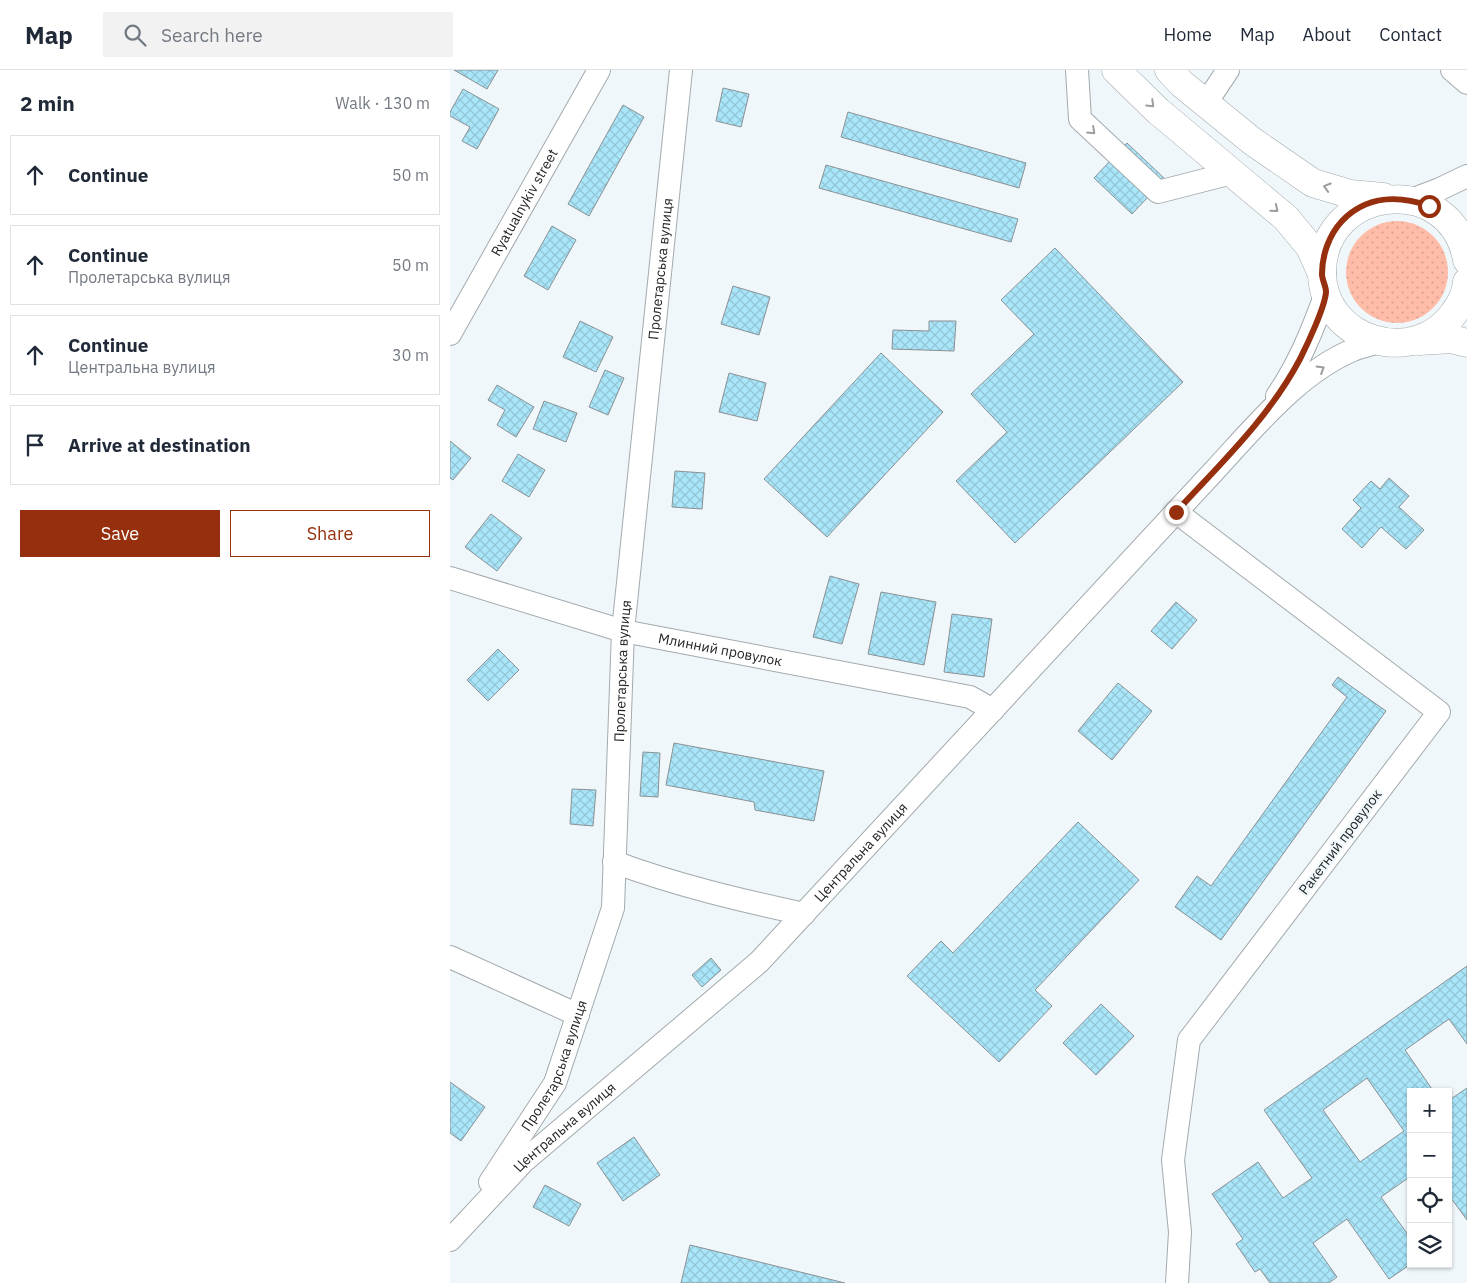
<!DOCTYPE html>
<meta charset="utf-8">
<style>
:root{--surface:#fff;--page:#f2f2f3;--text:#1f2937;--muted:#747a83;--line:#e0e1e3;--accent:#962f0e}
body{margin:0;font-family:"IBM Plex Sans",sans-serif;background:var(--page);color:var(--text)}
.controls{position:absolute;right:15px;bottom:15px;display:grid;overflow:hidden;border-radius:0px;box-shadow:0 1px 4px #0004}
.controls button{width:45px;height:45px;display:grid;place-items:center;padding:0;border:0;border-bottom:1px solid var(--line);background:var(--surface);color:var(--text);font:25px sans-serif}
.stop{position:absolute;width:15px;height:15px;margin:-11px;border:4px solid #962f0e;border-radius:50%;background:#fff}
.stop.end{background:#962f0e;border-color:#fff;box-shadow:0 1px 5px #0008}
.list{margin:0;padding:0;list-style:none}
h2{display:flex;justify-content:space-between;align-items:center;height:65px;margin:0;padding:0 20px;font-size:21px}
h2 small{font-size:16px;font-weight:400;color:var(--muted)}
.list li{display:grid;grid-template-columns:32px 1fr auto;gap:15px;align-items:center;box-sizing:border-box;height:80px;margin:0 10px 10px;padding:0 10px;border:1px solid var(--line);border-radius:0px}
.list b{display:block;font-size:19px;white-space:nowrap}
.list p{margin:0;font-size:16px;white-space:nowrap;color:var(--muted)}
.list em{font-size:16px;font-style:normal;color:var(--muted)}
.actions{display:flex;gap:10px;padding:15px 20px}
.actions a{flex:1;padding:11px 0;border:1px solid var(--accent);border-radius:0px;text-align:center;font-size:18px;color:var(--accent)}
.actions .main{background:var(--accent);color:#fff}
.icon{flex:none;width:28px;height:28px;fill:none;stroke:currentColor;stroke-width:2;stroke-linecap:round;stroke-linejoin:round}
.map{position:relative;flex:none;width:1017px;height:1213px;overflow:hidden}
header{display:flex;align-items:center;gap:30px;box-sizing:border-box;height:70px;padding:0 25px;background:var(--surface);border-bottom:1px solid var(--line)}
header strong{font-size:24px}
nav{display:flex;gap:28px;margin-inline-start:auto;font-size:18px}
.search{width:350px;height:45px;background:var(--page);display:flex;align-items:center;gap:12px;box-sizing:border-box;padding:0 18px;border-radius:0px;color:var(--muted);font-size:19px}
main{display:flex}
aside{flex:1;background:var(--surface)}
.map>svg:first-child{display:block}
</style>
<header>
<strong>Map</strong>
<div class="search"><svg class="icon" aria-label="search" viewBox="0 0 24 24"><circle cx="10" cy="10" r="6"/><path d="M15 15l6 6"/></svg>Search here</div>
<nav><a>Home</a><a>Map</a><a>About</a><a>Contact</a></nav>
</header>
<main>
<aside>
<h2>2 min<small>Walk · 130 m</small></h2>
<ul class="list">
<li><svg class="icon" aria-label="ahead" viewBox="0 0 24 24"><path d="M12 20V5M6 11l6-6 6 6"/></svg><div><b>Continue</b></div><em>50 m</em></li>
<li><svg class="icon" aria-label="ahead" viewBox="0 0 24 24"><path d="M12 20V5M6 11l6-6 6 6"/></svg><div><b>Continue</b><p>Пролетарська вулиця</p></div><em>50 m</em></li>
<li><svg class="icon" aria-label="ahead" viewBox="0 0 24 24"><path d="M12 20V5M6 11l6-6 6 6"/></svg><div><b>Continue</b><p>Центральна вулиця</p></div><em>30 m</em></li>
<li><svg class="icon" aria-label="arrive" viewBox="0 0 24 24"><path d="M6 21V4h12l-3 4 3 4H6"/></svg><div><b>Arrive at destination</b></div></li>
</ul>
<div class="actions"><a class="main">Save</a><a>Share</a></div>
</aside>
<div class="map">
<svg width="1017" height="1213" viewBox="0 0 1017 1213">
<defs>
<pattern id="grass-dots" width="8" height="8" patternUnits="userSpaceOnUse" patternTransform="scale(1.25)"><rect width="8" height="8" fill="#ffbca9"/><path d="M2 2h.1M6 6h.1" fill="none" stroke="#daa191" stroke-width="1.8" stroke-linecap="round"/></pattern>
<pattern id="building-cross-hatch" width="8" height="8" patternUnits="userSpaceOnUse" patternTransform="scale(1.25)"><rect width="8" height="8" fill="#aae6fa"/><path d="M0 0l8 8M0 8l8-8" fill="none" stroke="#92c5d6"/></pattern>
</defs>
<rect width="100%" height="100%" fill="#eff7fa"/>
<circle fill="url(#grass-dots)" cx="947" cy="202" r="51"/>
<g fill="url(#building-cross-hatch)" stroke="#8a9194" fill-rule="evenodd">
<polygon points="4,0 48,0 37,19"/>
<polygon points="273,18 299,24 291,57 266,51"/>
<polygon points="13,19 49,39 27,79 12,71 20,57 0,46 0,42"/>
<polygon points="173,35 194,47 139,146 118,134"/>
<polygon points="398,42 576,93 569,118 391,67"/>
<polygon points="677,73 715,109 682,144 644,108"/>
<polygon points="376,95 568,149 561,172 369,118"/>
<polygon points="102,156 126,170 98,220 74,206"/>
<polygon points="605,178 733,312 565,473 506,411 557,362 521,324 584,264 551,230"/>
<polygon points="283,216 320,227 309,265 271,254"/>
<polygon points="130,251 163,267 146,302 113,287"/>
<polygon points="479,251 506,251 504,281 442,279 443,260 479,261"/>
<polygon points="431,283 493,342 377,467 314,409"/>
<polygon points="155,300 174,308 158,345 139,337"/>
<polygon points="279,303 316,313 307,351 269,342"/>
<polygon points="47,315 84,337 66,367 47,355 55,340 38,330"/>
<polygon points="94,331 127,343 116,372 83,359"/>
<polygon points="0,371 21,388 3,410 0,408"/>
<polygon points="68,384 95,400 79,427 52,411"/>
<polygon points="225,401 255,403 252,439 222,437"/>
<polygon points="939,408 959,426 949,437 974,460 956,479 931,457 912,478 892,459 911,438 903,430 921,411 930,419"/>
<polygon points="41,444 72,468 47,501 15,477"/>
<polygon points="380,506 409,514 392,574 363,567"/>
<polygon points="431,522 486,532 474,595 418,584"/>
<polygon points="726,532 747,550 722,579 701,561"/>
<polygon points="502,544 542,549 534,607 494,602"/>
<polygon points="48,579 69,600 38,631 17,610"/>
<polygon points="888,607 936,641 771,870 725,837 747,806 761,816 897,627 882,615"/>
<polygon points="668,613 702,641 662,690 628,661"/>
<polygon points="224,673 374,701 364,751 305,740 304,732 216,715"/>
<polygon points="193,682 210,683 208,727 190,726"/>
<polygon points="122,719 146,720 143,756 120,754"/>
<polygon points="628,752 689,810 585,920 602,936 549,992 457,906 491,871 503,883"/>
<polygon points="261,888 271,900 252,917 242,905"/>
<path d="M1017,896V974L999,949L955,980L984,1022H961V1106L931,1127L961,1169V1194L939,1209L897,1149L863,1173L887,1207L879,1213H820L810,1199L805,1202L786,1174L793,1169L762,1124L808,1092L833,1128L862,1108L814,1040ZM917,1008L954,1061L910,1092L873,1040Z"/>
<polygon points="651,934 684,966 646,1005 613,973"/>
<polygon points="0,1012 35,1037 11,1071 0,1063"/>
<polygon points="1017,1018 1017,1150 998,1124 998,1031"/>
<polygon points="184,1067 210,1105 173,1131 147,1093"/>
<polygon points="95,1115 131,1134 119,1156 83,1137"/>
<polygon points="240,1175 395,1213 231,1213"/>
</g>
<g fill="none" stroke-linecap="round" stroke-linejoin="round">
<g stroke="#a3aaad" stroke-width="24">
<g id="minor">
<polyline points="627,0 630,49 708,122 782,103"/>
<polyline points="1002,0 1017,13"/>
<polyline points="756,33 778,0"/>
<polyline points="961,130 990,119 1017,106"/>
<path id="s1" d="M0,264L149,0"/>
<path d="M827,326C849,294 863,259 876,223"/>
<polyline points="726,442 989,642 739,970 723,1090 730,1162 727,1213"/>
<path id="s2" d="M0,508L173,561L520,627L543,640"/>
<path d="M164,792C226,815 289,830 354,844"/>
<polyline points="0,887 128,945"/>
<path id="s3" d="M40,1112L105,1013L163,838L173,561L231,0"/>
<path id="s4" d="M0,1170L74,1091L309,892L764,401C804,358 848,303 903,280C912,276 921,275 929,272"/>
</g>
</g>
<g stroke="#a3aaad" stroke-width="29">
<g id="major">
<polyline points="666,0 708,41 836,148 860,177 872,204"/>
<polyline points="719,0 732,14 802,71 863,113 900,124 933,127"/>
<path d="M1017,190C1002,101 872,114 872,203C873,272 966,298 1004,243C1011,234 1016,223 1017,212"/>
<polyline points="969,271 1001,269 1017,273"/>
</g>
</g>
<use href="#minor" stroke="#fff" stroke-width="22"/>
<use href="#major" stroke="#fff" stroke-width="28"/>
</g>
<defs><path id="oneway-chevron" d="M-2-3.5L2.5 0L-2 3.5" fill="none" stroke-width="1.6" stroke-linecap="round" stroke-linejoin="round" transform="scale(1.25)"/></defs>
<g stroke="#9c9d9d">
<use href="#oneway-chevron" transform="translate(701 34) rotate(44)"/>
<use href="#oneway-chevron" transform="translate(642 61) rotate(43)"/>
<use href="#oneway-chevron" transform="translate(877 117) rotate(-163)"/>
<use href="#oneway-chevron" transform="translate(825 139) rotate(40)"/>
<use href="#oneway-chevron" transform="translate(871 299) rotate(-31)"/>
</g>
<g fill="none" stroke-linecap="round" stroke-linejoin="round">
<path stroke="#962f0e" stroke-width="6" d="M726,442C770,394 819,348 850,289C857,275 875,237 876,222C876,216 872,210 872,204C872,185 879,165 892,151C916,126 948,125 979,136"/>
</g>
<g text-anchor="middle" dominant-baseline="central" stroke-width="4.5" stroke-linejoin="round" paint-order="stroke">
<g font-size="14" fill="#232526" stroke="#eff7fa">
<text stroke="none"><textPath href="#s1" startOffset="151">Ryatualnykiv street</textPath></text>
<text stroke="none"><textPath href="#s3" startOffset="944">Пролетарська вулиця</textPath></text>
<text stroke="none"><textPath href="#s2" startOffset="280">Млинний провулок</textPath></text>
<text stroke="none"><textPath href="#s3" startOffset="540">Пролетарська вулиця</textPath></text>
<text transform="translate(890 772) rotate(-53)">Ракетний провулок</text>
<text stroke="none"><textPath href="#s4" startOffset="566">Центральна вулиця</textPath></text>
<text stroke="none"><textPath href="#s3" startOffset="134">Пролетарська вулиця</textPath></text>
<text stroke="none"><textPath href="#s4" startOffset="161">Центральна вулиця</textPath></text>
</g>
</g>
</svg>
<div class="controls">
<button>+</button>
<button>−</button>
<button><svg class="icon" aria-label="locate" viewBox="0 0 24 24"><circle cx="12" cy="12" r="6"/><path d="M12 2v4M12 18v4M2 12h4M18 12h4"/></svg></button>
<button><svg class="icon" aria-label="layers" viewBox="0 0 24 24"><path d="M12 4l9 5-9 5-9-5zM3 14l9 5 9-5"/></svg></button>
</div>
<div class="stop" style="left:979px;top:136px"></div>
<div class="stop end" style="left:726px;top:442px"></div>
</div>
</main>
